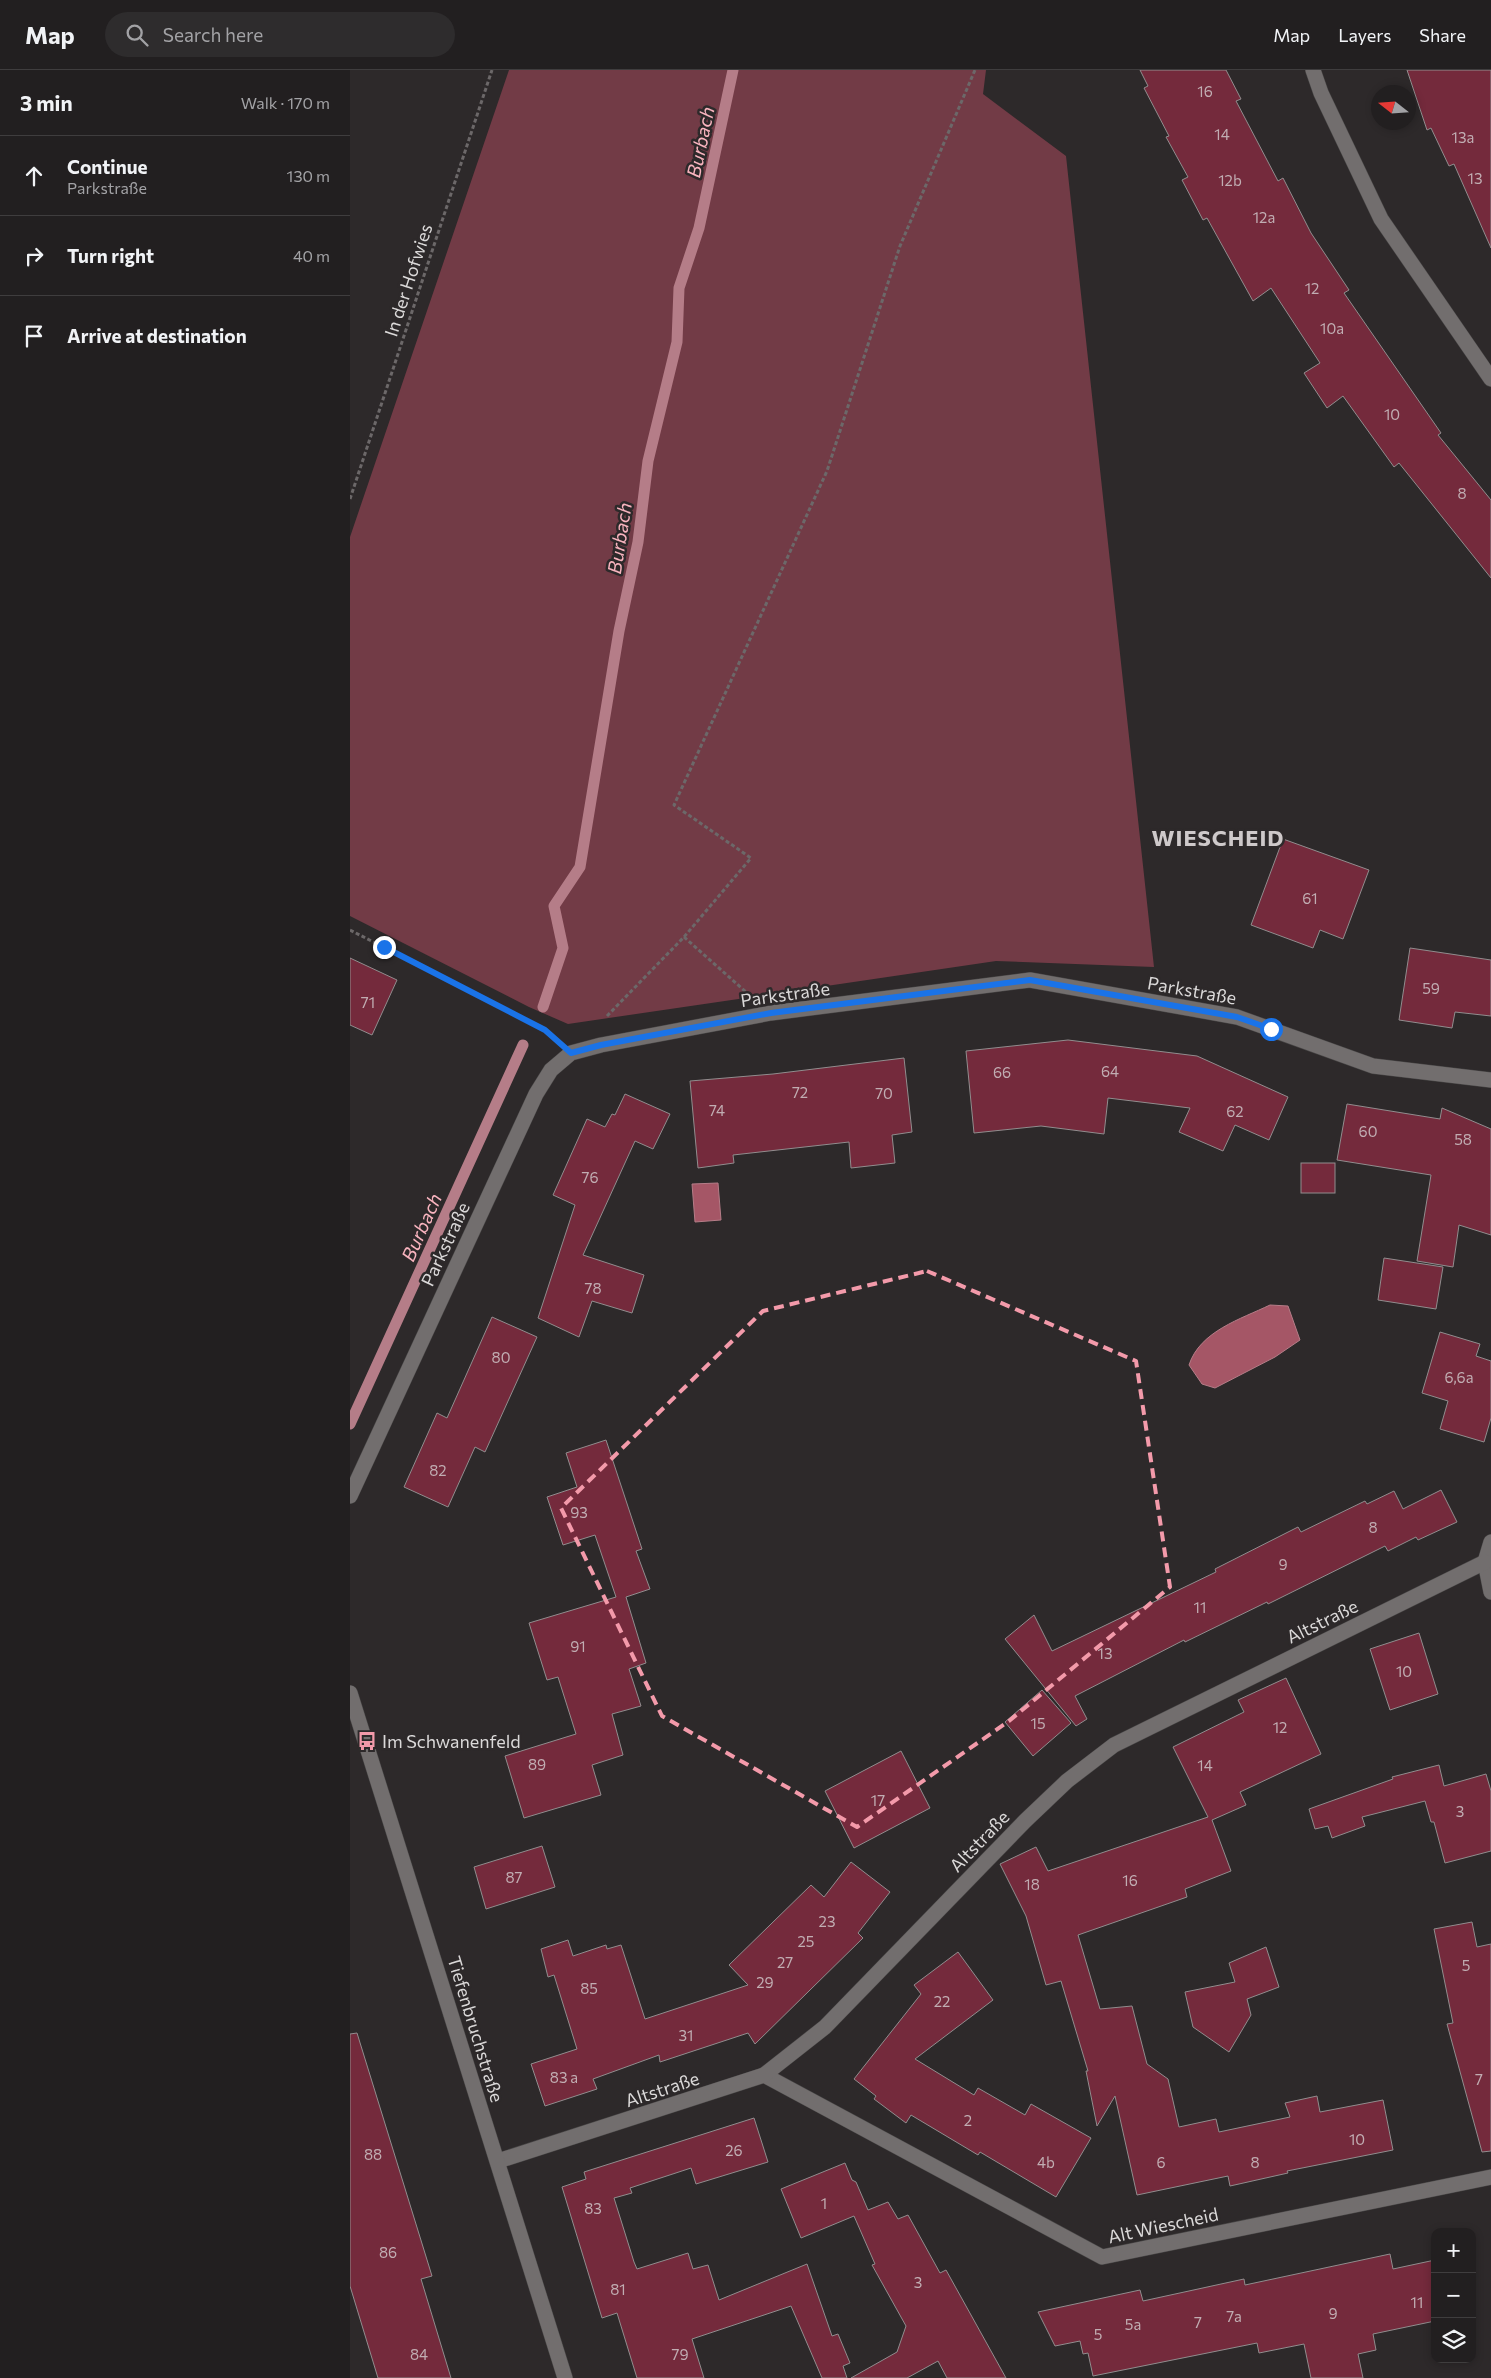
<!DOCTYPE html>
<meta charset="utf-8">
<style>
:root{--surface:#221f20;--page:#2e2c2d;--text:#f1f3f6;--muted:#a2a2a5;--line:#3f3d3e}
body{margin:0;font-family:Commissioner,sans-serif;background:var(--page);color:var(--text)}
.controls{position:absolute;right:15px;bottom:15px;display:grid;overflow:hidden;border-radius:10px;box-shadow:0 2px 8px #0003}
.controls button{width:45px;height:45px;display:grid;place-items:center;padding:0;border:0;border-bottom:1px solid var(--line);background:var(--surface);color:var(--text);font:25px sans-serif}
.compass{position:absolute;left:1021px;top:15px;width:45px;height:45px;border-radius:50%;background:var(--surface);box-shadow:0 2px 8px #0003;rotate:287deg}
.stop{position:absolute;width:15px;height:15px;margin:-11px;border:4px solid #1a73e8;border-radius:50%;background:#fff}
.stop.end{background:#1a73e8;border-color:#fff;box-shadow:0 1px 5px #0008}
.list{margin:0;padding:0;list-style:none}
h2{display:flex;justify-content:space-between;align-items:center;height:65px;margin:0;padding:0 20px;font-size:21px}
h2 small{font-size:16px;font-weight:400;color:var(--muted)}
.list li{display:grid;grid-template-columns:32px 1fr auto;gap:15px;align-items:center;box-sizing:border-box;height:80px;padding:0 20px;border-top:1px solid var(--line)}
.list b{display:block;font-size:19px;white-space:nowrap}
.list p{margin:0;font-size:16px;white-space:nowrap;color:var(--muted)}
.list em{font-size:16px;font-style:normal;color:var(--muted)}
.icon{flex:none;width:28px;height:28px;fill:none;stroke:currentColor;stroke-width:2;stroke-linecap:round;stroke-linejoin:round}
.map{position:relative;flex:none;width:1141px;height:2308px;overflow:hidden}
header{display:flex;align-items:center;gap:30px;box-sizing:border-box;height:70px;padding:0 25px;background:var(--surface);border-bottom:1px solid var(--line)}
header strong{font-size:24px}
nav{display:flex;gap:28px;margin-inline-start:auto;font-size:18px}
.search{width:350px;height:45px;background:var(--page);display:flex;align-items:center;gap:12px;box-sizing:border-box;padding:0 18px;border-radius:28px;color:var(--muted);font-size:19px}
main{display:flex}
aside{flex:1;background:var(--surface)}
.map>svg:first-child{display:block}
</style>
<header>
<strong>Map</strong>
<div class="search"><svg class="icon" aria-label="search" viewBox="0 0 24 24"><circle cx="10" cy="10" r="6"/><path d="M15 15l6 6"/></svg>Search here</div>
<nav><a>Map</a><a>Layers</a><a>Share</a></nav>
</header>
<main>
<aside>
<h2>3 min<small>Walk · 170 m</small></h2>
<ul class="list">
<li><svg class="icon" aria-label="ahead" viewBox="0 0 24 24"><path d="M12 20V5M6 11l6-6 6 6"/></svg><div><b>Continue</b><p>Parkstraße</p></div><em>130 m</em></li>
<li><svg class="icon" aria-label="right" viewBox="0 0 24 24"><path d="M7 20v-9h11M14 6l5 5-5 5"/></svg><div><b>Turn right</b></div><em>40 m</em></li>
<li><svg class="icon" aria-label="arrive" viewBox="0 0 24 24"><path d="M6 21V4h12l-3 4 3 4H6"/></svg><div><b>Arrive at destination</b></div></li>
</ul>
</aside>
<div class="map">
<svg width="1141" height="2308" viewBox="0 0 1141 2308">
<rect width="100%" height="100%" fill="#2d292a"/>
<polygon fill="#723b46" points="159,0 636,0 633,24 716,86 804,897 646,891 218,954 179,937 0,846 0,467"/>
<g fill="#a55666" stroke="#b57d88">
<polygon points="368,1113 371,1150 345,1152 342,1114"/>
<path d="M920,1235L938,1236L950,1270L925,1287L865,1318L852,1314L839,1295C850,1261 891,1249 920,1235Z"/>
</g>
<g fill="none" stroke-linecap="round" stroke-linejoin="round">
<g stroke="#b57d88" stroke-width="11">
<polyline points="193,937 213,878 204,836 230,797 269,561 288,472 298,391 327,272 329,218 349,158 383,0"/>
<polyline points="0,1354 173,975"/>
</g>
</g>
<g fill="#742a3c" stroke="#918d8e">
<polygon points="790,0 876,0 891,29 886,31 928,111 933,108 961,163 999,220 994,223 1091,363 1088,365 1141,430 1141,508 1049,393 1044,397 993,326 977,338 954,303 970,293 921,218 903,231 857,148 853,150 832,110 838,107 816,67 819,66 794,18 798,16"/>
<polygon points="1057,0 1141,0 1141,178 1104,94 1099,96 1081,58 1077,60"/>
<polygon points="933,769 1019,800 993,869 970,860 963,878 901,855"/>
<polygon points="1060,878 1141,890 1141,946 1105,942 1102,958 1049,950"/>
<polygon points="0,888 47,910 22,965 0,955"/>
<polygon points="718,970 847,986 938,1027 919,1070 885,1055 873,1081 829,1062 840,1038 758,1028 754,1064 691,1056 624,1063 616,981"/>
<polygon points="554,988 562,1062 542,1065 545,1093 501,1098 499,1072 383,1085 384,1093 348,1098 340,1011 423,1004"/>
<polygon points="275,1024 320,1044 303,1079 285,1071 233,1185 294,1205 282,1243 242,1231 229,1267 188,1248 225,1135 203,1125 237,1049 255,1057 262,1044 265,1045"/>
<polygon points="997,1034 1090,1049 1092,1038 1141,1059 1141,1165 1109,1155 1103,1197 1067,1191 1081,1105 987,1090"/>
<rect x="951" y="1093" width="34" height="30"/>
<polygon points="1034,1188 1093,1197 1086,1239 1028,1230"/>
<polygon points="142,1247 187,1267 135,1382 125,1377 98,1437 54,1417 87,1343 97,1348"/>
<polygon points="1090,1262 1130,1274 1126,1286 1141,1291 1141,1348 1134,1372 1090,1359 1098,1331 1072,1323"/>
<polygon points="256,1370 292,1479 286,1481 300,1519 276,1527 296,1593 279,1599 291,1636 262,1644 273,1685 242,1695 251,1725 174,1748 155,1686 226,1664 208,1607 197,1610 179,1553 266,1527 245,1465 213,1475 197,1427 227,1417 216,1383"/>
<polygon points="1091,1420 1107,1452 1068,1470 1066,1467 1038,1481 1035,1476 918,1534 917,1532 835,1572 834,1570 725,1626 737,1649 726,1656 655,1569 684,1545 702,1581 866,1502 865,1499 948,1457 951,1462 1015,1431 1017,1434 1044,1421 1053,1439"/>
<polygon points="1069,1563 1088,1624 1040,1640 1020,1579"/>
<polygon points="936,1608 971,1684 890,1722 896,1735 862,1750 881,1801 835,1819 837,1827 728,1865 750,1939 782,1936 797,1994 818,2009 829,2057 866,2049 869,2062 940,2047 935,2033 967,2026 970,2042 1033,2030 1043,2080 937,2101 938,2103 880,2116 878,2106 787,2125 765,2026 747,2056 736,2001 738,2001 711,1911 696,1915 676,1846 650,1794 686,1777 698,1801 858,1747 823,1677 894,1642 888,1630"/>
<polygon points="692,1620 721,1653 683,1686 655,1652"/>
<polygon points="551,1681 580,1738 504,1778 475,1721"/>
<polygon points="1089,1695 1094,1716 1136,1704 1141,1721 1141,1781 1095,1793 1084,1752 1081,1752 1075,1731 1012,1747 1015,1756 982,1768 978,1756 965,1759 959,1739 1043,1709 1042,1707"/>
<polygon points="192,1776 205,1817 136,1839 124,1797"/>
<polygon points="501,1792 540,1822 508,1863 513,1868 405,1974 398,1963 310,1992 309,1985 243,2009 247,2019 195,2036 181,1994 227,1979 204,1905 198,1907 191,1879 218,1870 223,1886 256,1875 257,1879 271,1875 295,1949 398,1915 379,1895 461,1815 474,1827"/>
<polygon points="1122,1852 1127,1877 1141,1874 1141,2081 1132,2082 1097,1954 1103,1953 1084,1859"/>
<polygon points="916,1877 929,1917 897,1929 901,1945 879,1982 843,1957 835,1922 885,1912 879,1893"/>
<polygon points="608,1882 643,1930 565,1989 624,2025 628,2018 675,2045 681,2034 741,2068 706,2127 630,2082 628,2085 561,2045 556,2053 524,2029 526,2026 504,2009 571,1924 564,1915"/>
<polygon points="7,1963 82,2206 71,2209 101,2308 28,2308 0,2216 0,1964"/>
<polygon points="404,2048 418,2092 346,2114 341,2098 280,2118 282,2123 264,2128 284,2192 287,2199 338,2183 343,2199 358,2195 369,2230 457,2194 482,2266 488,2264 500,2293 493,2296 497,2308 472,2308 441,2236 342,2269 354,2308 287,2308 267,2243 252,2248 212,2117 236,2109 234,2102"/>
<polygon points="495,2093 502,2110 506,2112 518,2140 538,2132 548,2149 558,2145 590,2203 596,2200 656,2308 597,2308 588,2291 557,2308 501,2308 547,2282 556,2256 522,2195 525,2194 504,2146 451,2168 431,2119"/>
<polygon points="1040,2184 1043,2199 1085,2190 1085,2251 1023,2264 1026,2280 1008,2284 1013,2308 961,2308 954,2274 909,2283 907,2273 743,2306 738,2283 733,2284 730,2271 705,2276 688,2242 790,2220 793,2231 894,2209 895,2215"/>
</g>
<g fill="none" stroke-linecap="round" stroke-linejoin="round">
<g stroke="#484646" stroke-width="16">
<g id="street">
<polyline points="963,0 971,23 1031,149 1141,309"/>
<polyline points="0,1426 186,1024 201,1000 221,983 251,975 421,943 680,910 887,947 1023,996 1141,1010"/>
<polyline points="1141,1472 1135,1492 1141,1522"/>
<polyline points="414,2005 752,2187 1141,2107"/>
<polyline points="148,2091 414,2005 475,1957 675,1751 717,1711 764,1675 1135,1492"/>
</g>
</g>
<g stroke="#484646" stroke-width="16">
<polyline id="secondary" points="0,1623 215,2308"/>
</g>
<g stroke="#6c6869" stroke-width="3" stroke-dasharray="4 2.5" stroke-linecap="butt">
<polyline points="0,429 142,0"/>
<polyline points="0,860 195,960 201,966"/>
<polyline points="334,867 396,922"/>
<polyline points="257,946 334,867 401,788 324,735 477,401 550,176 625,0"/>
</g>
<use href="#street" stroke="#726e6e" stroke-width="15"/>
<use href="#secondary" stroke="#726e6e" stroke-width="15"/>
</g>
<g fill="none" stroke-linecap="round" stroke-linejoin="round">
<polyline stroke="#1a73e8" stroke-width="6" points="34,877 195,960 221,983 251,975 421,943 680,910 887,947 921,959"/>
</g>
<path fill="none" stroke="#f39aaa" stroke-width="4" stroke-dasharray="10 6" stroke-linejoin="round" d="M577,1201L786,1291L820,1517L659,1651L507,1757L312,1646L211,1438L413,1241Z"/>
<defs>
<g id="bus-bare" transform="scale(1.5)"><path d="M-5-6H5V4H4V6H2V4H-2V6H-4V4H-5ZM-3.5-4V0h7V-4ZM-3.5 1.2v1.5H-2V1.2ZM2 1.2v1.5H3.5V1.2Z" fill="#f39aaa" stroke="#2d292a" stroke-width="2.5" paint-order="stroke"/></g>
</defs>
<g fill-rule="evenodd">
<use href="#bus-bare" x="17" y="1671"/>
</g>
<g text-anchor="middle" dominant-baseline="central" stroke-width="5" stroke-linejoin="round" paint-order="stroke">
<g font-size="15" fill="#c1adb2">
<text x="855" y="21">16</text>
<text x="872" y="64">14</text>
<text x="1113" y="67">13a</text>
<text x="1125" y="108">13</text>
<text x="880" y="110">12b</text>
<text x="914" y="147">12a</text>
<text x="962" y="218">12</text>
<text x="982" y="258">10a</text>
<text x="1042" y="344">10</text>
<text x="1112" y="423">8</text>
<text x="960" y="828">61</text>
<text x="1081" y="918">59</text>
<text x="18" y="932">71</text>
<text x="760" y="1001">64</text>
<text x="652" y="1002">66</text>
<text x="450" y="1022">72</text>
<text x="534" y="1023">70</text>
<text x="367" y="1040">74</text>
<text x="885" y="1041">62</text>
<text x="1018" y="1061">60</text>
<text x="1113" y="1069">58</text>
<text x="240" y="1107">76</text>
<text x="243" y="1218">78</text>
<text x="151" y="1287">80</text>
<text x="1109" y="1307">6,6a</text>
<text x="88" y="1400">82</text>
<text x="229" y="1442">93</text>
<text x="1023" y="1457">8</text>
<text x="933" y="1494">9</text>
<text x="850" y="1537">11</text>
<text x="228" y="1576">91</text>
<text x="755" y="1583">13</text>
<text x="1054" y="1601">10</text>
<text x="688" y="1653">15</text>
<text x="930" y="1657">12</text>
<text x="187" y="1694">89</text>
<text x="855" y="1695">14</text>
<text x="528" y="1730">17</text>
<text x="1110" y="1741">3</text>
<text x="164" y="1807">87</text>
<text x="780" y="1810">16</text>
<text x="682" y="1814">18</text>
<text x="477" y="1851">23</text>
<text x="456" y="1871">25</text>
<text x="435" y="1892">27</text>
<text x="1116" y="1895">5</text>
<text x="415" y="1912">29</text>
<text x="239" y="1918">85</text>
<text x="592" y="1931">22</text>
<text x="336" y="1965">31</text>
<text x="214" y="2007">83 a</text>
<text x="1129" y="2009">7</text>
<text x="618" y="2050">2</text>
<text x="1007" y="2069">10</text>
<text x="384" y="2080">26</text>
<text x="23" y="2084">88</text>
<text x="696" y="2092">4b</text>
<text x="811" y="2092">6</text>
<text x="905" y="2092">8</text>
<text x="474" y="2133">1</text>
<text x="243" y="2138">83</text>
<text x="38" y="2182">86</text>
<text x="568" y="2212">3</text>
<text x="268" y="2219">81</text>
<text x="1067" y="2232">11</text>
<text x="983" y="2243">9</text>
<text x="884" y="2246">7a</text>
<text x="848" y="2252">7</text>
<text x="783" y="2254">5a</text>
<text x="748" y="2264">5</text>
<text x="69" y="2284">84</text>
<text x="330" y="2284">79</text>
</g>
<g font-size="18" fill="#dbd9d9" stroke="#2d292a">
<text transform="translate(58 210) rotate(-72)">In der Hofwies</text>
<text transform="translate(842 920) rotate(10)">Parkstraße</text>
<text transform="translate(435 924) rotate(-8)">Parkstraße</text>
<text transform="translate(95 1174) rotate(-65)">Parkstraße</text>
<text transform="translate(972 1551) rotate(-26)">Altstraße</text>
<text transform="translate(629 1771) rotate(-46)">Altstraße</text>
<text transform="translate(126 1959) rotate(73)">Tiefenbruchstraße</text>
<text transform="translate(312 2019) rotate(-18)">Altstraße</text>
<text transform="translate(813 2155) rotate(-12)">Alt Wiescheid</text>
</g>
<g font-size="18" fill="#dbd9d9" stroke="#2d292a" text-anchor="start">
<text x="32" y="1671">Im Schwanenfeld</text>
</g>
<g font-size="19" font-style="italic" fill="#f9b4bf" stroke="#2d292a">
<text transform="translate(350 72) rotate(-78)">Burbach</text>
<text transform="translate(269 468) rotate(-81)">Burbach</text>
<text transform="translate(71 1157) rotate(-66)">Burbach</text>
</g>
<g font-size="22" font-weight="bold" letter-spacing="1" fill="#cec9ca" stroke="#2d292a">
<text x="868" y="767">WIESCHEID</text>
</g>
</g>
</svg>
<div class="controls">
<button>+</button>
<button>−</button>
<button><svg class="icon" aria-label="layers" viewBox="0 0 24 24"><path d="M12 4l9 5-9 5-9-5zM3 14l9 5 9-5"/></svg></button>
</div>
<svg class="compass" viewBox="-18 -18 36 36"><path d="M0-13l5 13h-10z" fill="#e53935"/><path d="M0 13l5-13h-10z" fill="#a2a2a5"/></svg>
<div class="stop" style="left:921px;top:959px"></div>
<div class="stop end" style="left:34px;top:877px"></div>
</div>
</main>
